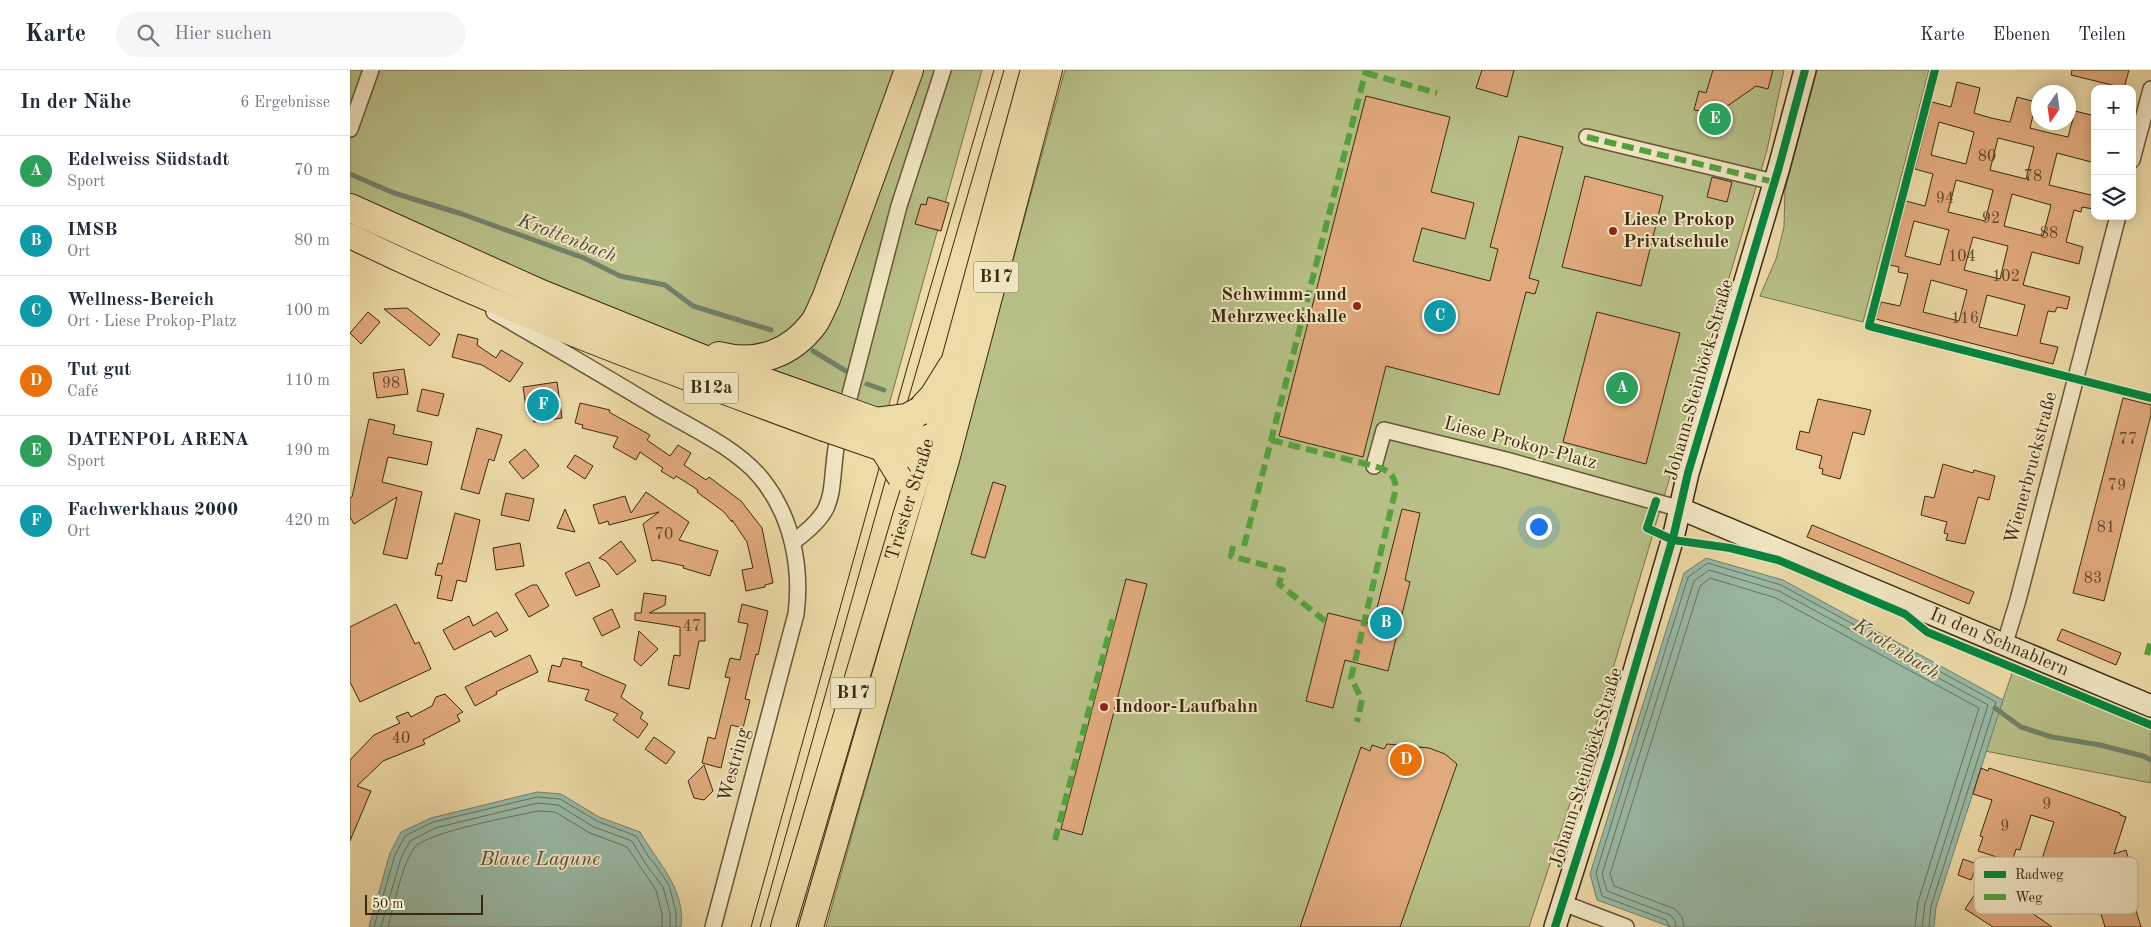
<!DOCTYPE html>
<html lang="de">
<meta charset="utf-8">
<style>
:root{--surface:#fff;--page:#f6f6f7;--text:#1f2937;--muted:#747a83;--line:#e0e1e3;--accent:#0b8043}
body{margin:0;font-family:"Old Standard TT",serif;background:var(--page);color:var(--text)}
.controls{position:absolute;right:15px;top:15px;display:grid;overflow:hidden;border-radius:10px;box-shadow:0 2px 12px #0003}
.controls button{width:45px;height:45px;display:grid;place-items:center;padding:0;border:0;border-bottom:1px solid var(--line);background:var(--surface);color:var(--text);font:25px sans-serif}
.compass{position:absolute;left:1681px;top:15px;width:45px;height:45px;border-radius:50%;background:var(--surface);box-shadow:0 2px 12px #0003;rotate:193deg}
.scale{position:absolute;left:15px;bottom:12px;width:118px;box-sizing:border-box;padding-left:5px;border:2px solid #3b2911;border-top:0;font-size:14px;line-height:18px;white-space:nowrap;color:#3b2911;-webkit-text-stroke:4px #f3e8c6;paint-order:stroke}
.you{position:absolute;left:1188px;top:456px;width:18px;height:18px;margin:-12px;border:4px solid #fff;border-radius:50%;background:#1a73e8;box-shadow:0 0 0 8px #1a73e833}
.badge{display:grid;place-items:center;width:32px;height:32px;border-radius:50%;background:var(--accent);color:#fff;font-size:16px;font-weight:700}
.pin{position:absolute;translate:-50% -50%;border:2px solid #fff;box-shadow:0 1px 5px #0006}
.list{margin:0;padding:0;list-style:none}
h2{display:flex;justify-content:space-between;align-items:center;height:65px;margin:0;padding:0 20px;font-size:21px}
h2 small{font-size:16px;font-weight:400;color:var(--muted)}
.list li{display:grid;grid-template-columns:32px 1fr auto;gap:15px;align-items:center;box-sizing:border-box;height:70px;padding:0 20px;border-top:1px solid var(--line)}
.list b{display:block;font-size:19px;white-space:nowrap}
.list p{margin:0;font-size:16px;white-space:nowrap;color:var(--muted)}
.list em{font-size:16px;font-style:normal;color:var(--muted)}
.icon{flex:none;width:28px;height:28px;fill:none;stroke:currentColor;stroke-width:2;stroke-linecap:round;stroke-linejoin:round}
.map{position:relative;flex:none;width:1801px;height:857px;overflow:hidden}
header{display:flex;align-items:center;gap:30px;box-sizing:border-box;height:70px;padding:0 25px;background:var(--surface);border-bottom:1px solid var(--line)}
header strong{font-size:24px}
nav{display:flex;gap:28px;margin-inline-start:auto;font-size:18px}
.search{width:350px;height:45px;background:var(--page);display:flex;align-items:center;gap:12px;box-sizing:border-box;padding:0 18px;border-radius:28px;color:var(--muted);font-size:19px}
main{display:flex}
aside{flex:1;background:var(--surface)}
.map>svg:first-child{display:block}
</style>
<header>
<strong>Karte</strong>
<div class="search"><svg class="icon" aria-label="search" viewBox="0 0 24 24"><circle cx="10" cy="10" r="6"/><path d="M15 15l6 6"/></svg>Hier suchen</div>
<nav><a>Karte</a><a>Ebenen</a><a>Teilen</a></nav>
</header>
<main>
<aside>
<h2>In der Nähe<small>6 Ergebnisse</small></h2>
<ul class="list">
<li><span class="badge" style="background:#2e9e5b">A</span><div><b>Edelweiss Südstadt</b><p>Sport</p></div><em>70 m</em></li>
<li><span class="badge" style="background:#0f9aa8">B</span><div><b>IMSB</b><p>Ort</p></div><em>80 m</em></li>
<li><span class="badge" style="background:#0f9aa8">C</span><div><b>Wellness-Bereich</b><p>Ort · Liese Prokop-Platz</p></div><em>100 m</em></li>
<li><span class="badge" style="background:#e8710a">D</span><div><b>Tut gut</b><p>Café</p></div><em>110 m</em></li>
<li><span class="badge" style="background:#2e9e5b">E</span><div><b>DATENPOL ARENA</b><p>Sport</p></div><em>190 m</em></li>
<li><span class="badge" style="background:#0f9aa8">F</span><div><b>Fachwerkhaus 2000</b><p>Ort</p></div><em>420 m</em></li>
</ul>
</aside>
<div class="map">
<svg width="1801" height="857" viewBox="0 0 1801 857">
<rect width="100%" height="100%" fill="#eddba8"/>
<filter id="stains"><feTurbulence type="fractalNoise" baseFrequency=".004" numOctaves="4"/><feColorMatrix values="0 0 0 0 .2 0 0 0 0 .09 0 0 0 0 .02 0 0 0 .5 -.17"/></filter>
<radialGradient id="worn" r=".72"><stop offset=".6" stop-color="#630" stop-opacity="0"/><stop offset="1" stop-color="#630" stop-opacity=".3"/></radialGradient>
<g fill="#b8c088" stroke="#7a744c">
<polygon points="0,0 632,0 537,342 525,340 254,238 71,159 0,124"/>
<polygon points="715,0 1434,0 1417,80 1248,649 1179,857 476,857 606,398"/>
<polygon points="1467,0 1579,0 1513,252 1410,226 1426,189 1434,157 1435,120"/>
<polygon points="1664,598 1801,655 1801,713 1635,681"/>
</g>
<g fill="#99bba7" stroke="#73816b">
<polygon points="1356,488 1433,510 1653,630 1586,837 1584,857 1321,857 1247,830 1240,804 1334,503"/>
<path d="M187,722L211,724L249,747L290,762C307,792 336,819 331,857H19L40,783L51,762L81,748Z"/>
</g>
<g fill="none" stroke-linecap="round" stroke-linejoin="round">
<g stroke="#6a725c" stroke-width="1">
<polyline points="24,857 45,785 55,766 83,752 187,727 210,729 247,751 286,766 300,789 305,794 319,815 326,842 326,857"/>
<polyline points="31,857 51,788 60,771 85,758 188,733 208,735 244,757 282,771 295,793 313,817 320,843 320,857"/>
<path d="M38,857C43,838 53,791 65,777C78,762 165,746 188,741L205,742L240,763L277,777L306,820L312,844V857"/>
<polyline points="1320,857 1316,850 1252,826 1246,803 1338,507 1358,493 1431,515 1646,632 1581,836 1579,857"/>
<polyline points="1326,857 1325,850 1320,845 1257,821 1252,804 1344,511 1359,500 1429,521 1638,635 1575,834 1572,857"/>
<polyline points="1334,857 1332,847 1325,839 1264,816 1260,804 1350,516 1360,508 1426,528 1629,638 1568,832 1565,857"/>
</g>
<g stroke="#73816b" stroke-width="5">
<polyline points="0,104 44,123 112,144 234,188 270,206 315,215 343,236 421,260"/>
<polyline points="463,281 496,301"/>
<polyline points="517,314 534,320"/>
<polyline points="1645,638 1671,657 1702,667 1750,675 1793,686 1801,690"/>
</g>
</g>
<g fill="#e1aa7d" stroke="#3b2911" fill-rule="evenodd">
<polygon points="1132,0 1164,0 1157,27 1126,18"/>
<polygon points="1363,0 1423,0 1418,19 1406,16 1366,44 1344,40 1349,21 1356,23"/>
<polygon points="1722,0 1779,0 1774,18 1721,5"/>
<path d="M1607,12L1630,18L1624,43L1641,48L1660,52L1667,27L1686,32L1680,58L1700,63L1718,67L1725,41L1745,46V60L1741,73L1745,74V93L1707,83L1699,115L1745,126L1743,139L1732,137L1731,142L1724,140L1716,172L1733,177L1729,194L1682,182L1673,215L1720,227L1717,239L1707,237L1705,242L1698,241L1690,273L1708,277L1703,294L1526,249L1531,232L1550,236L1558,204L1548,202L1549,197L1540,195L1550,156L1556,131L1575,136L1583,104L1565,99L1582,32L1601,37ZM1589,52L1624,62L1616,94L1581,85ZM1648,68L1684,77L1676,109L1640,100ZM1606,110L1643,120L1635,151L1598,142ZM1662,124L1701,135L1693,166L1654,156ZM1564,151L1599,160L1590,195L1555,186ZM1623,167L1658,176L1650,209L1614,200ZM1581,210L1617,220L1609,251L1573,242ZM1637,225L1675,235L1667,266L1629,257Z"/>
<polygon points="1016,26 1100,47 1081,122 1124,133 1115,169 1072,158 1063,191 1140,211 1148,179 1140,177 1169,66 1213,77 1179,208 1189,211 1185,224 1176,222 1149,325 1036,296 1013,387 929,366"/>
<polygon points="1235,106 1313,126 1291,216 1212,197"/>
<polygon points="1362,107 1382,112 1377,132 1357,127"/>
<polygon points="578,127 599,133 591,161 565,154 571,134 576,135"/>
<polygon points="57,238 90,264 80,276 34,239"/>
<polygon points="18,242 30,252 11,274 0,263"/>
<polygon points="1247,242 1330,263 1296,394 1213,372"/>
<polygon points="108,264 128,269 127,275 146,288 151,280 173,293 160,312 132,295 102,287"/>
<polygon points="54,299 58,324 27,328 23,303"/>
<polygon points="207,312 212,348 184,352 182,342 177,343 173,317"/>
<polygon points="72,319 94,324 88,346 67,341"/>
<polygon points="1773,328 1801,335 1801,345 1754,531 1723,523"/>
<polygon points="1468,329 1521,340 1514,365 1503,362 1490,409 1472,404 1473,399 1469,398 1472,386 1446,379 1450,361 1459,363"/>
<polygon points="230,333 260,340 259,342 300,365 297,370 320,386 328,375 341,383 334,395 356,410 359,407 391,431 412,458 423,513 415,515 415,517 396,521 392,500 403,498 397,472 382,450 382,452 374,442 347,422 348,420 326,406 324,409 311,401 313,398 290,382 286,390 263,377 268,367 232,358 233,355 225,353"/>
<polygon points="19,349 45,355 43,364 82,372 77,395 38,387 32,412 72,422 57,489 33,484 47,427 4,454 0,447 0,428 2,427"/>
<polygon points="127,358 152,365 144,391 139,389 129,424 111,419"/>
<polygon points="175,379 189,396 173,409 159,392"/>
<polygon points="225,385 243,396 235,409 217,397"/>
<polygon points="1593,394 1623,403 1624,400 1645,406 1639,430 1628,427 1615,474 1596,470 1598,464 1594,463 1597,452 1571,445 1575,426 1584,428"/>
<polygon points="643,412 656,416 635,488 621,484"/>
<polygon points="296,422 339,452 329,470 368,481 360,506 333,498 334,496 307,490 302,491 293,454 309,442 259,455 258,451 249,454 243,435 275,426 281,443"/>
<polygon points="156,423 184,429 179,451 151,445"/>
<polygon points="215,439 225,462 207,458"/>
<polygon points="1052,439 1070,443 1055,510 1060,512 1038,601 995,590 983,638 956,631 978,543 1023,554"/>
<polygon points="105,443 130,450 116,512 107,510 102,531 87,528 92,506 85,505 88,493 92,494"/>
<polygon points="1462,455 1624,522 1619,534 1457,467"/>
<polygon points="271,471 286,491 267,505 256,491 249,488"/>
<polygon points="170,473 174,496 146,500 143,478"/>
<polygon points="239,492 250,516 226,526 215,503"/>
<polygon points="776,509 797,514 732,765 711,759"/>
<polygon points="182,515 187,515 199,536 179,547 165,524"/>
<polygon points="294,523 316,526 315,535 299,543 355,543 355,571 349,571 339,619 318,615 324,585 330,586 330,557 285,550 285,543 291,543"/>
<polygon points="46,534 65,574 69,572 81,599 10,632 0,612 0,557"/>
<polygon points="392,534 418,541 408,585 406,584 395,629 400,630 393,658 381,655 371,698 352,693 358,667 365,669 380,608 375,607 380,588 390,590 398,554 388,552"/>
<polygon points="262,539 270,557 252,566 243,548"/>
<polygon points="147,542 158,560 145,567 141,561 104,580 93,560 119,546 123,556"/>
<polygon points="1712,559 1771,583 1766,595 1707,570"/>
<polygon points="289,561 308,579 291,596 284,590"/>
<polygon points="180,585 188,602 146,622 147,624 125,636 115,617"/>
<polygon points="213,588 232,592 231,596 276,615 271,627 293,643 290,648 298,654 288,668 263,650 268,644 235,630 239,620 198,611 202,595 210,597"/>
<polygon points="95,624 113,642 107,645 110,651 73,670 75,674 33,691 7,716 21,721 0,771 0,690 24,665 50,653 46,647 58,642 61,647 82,636 86,627"/>
<polygon points="304,667 325,682 316,694 295,679"/>
<polygon points="1037,674 1079,678 1095,684 1107,694 1050,857 950,857 1011,677 1020,681 1022,675 1034,679"/>
<polygon points="354,695 363,721 354,730 344,728 338,711"/>
<polygon points="1631,698 1638,701 1639,698 1714,723 1770,743 1770,745 1776,747 1764,784 1776,780 1780,795 1773,797 1791,857 1755,857 1733,787 1724,814 1688,801 1704,752 1681,745 1670,780 1666,779 1662,792 1628,781 1633,767 1630,766 1642,730 1623,724"/>
<polygon points="1613,789 1627,794 1621,810 1608,805"/>
<polygon points="1633,812 1675,838 1702,857 1643,857 1615,839"/>
</g>
<g fill="none" stroke-linecap="round" stroke-linejoin="round">
<g stroke="#685637" stroke-width="18">
<g id="street">
<polyline points="0,59 21,0"/>
<polyline points="1237,67 1424,112"/>
<polyline points="1782,90 1801,19"/>
<path d="M144,242C200,274 256,307 311,340C344,359 387,379 411,408C442,446 452,497 446,544L363,857"/>
<polyline points="1024,396 1034,360 1156,390 1331,439"/>
<path d="M443,472C488,439 479,428 486,378L549,136L593,0"/>
<polyline points="1655,573 1668,530 1768,146"/>
<polyline points="1213,833 1276,857"/>
</g>
</g>
<g stroke="#3b2911" stroke-width="24">
<g id="secondary">
<path id="s1" d="M1331,439L1801,636"/>
<polyline points="1205,857 1261,680 1324,464 1338,403 1429,97 1455,0"/>
</g>
</g>
<g stroke="#3b2911" stroke-width="26">
<g id="primary">
<path d="M0,166C154,241 314,300 474,359"/>
<path id="s2" d="M433,857L556,443L602,297L683,0"/>
<polyline points="461,857 597,390 700,0"/>
</g>
</g>
<g stroke="#3b2911" stroke-width="30">
<g id="highway">
<polyline points="0,138 191,224 370,296 482,336"/>
<path d="M369,286C406,296 441,284 464,253C469,246 472,236 476,229L559,0"/>
<polyline points="570,341 584,326 602,297"/>
</g>
</g>
<use href="#street" stroke="#f3e8c6" stroke-width="15"/>
<use href="#secondary" stroke="#f3e8c6" stroke-width="21"/>
<use href="#primary" stroke="#eddba8" stroke-width="24"/>
<use href="#highway" stroke="#eddba8" stroke-width="28"/>
<g stroke="#3b2911" stroke-width="1">
<polyline points="401,857 557,298 644,0"/>
<polyline points="410,857 558,330 654,0"/>
</g>
<g stroke="#3b2911" stroke-width="26" stroke-linecap="butt">
<g id="primary-bridge">
<polyline points="474,359 532,379 557,385"/>
<polyline points="532,379 550,408"/>
</g>
</g>
<g stroke="#3b2911" stroke-width="30" stroke-linecap="butt">
<g id="highway-bridge">
<polyline points="482,336 563,365"/>
<polyline points="526,352 557,348 570,341"/>
</g>
</g>
<use href="#primary-bridge" stroke="#eddba8" stroke-width="24"/>
<use href="#highway-bridge" stroke="#eddba8" stroke-width="28"/>
<g stroke="#54a33f" stroke-width="6" stroke-dasharray="12 6" stroke-linecap="butt">
<polyline points="1016,3 1087,23"/>
<polyline points="1237,67 1424,112"/>
<path d="M921,370L1024,396C1038,400 1044,403 1046,418L1001,608L1012,630L1007,652"/>
<polyline points="883,476 881,486 933,500 929,514 975,551"/>
<polyline points="894,476 1016,0"/>
<polyline points="1797,585 1801,569"/>
<polyline points="705,770 764,544"/>
</g>
<g stroke="#f3e8c6" stroke-width="11">
<g id="cycleway">
<polyline points="1585,0 1519,256 1801,328"/>
<polyline points="1306,431 1297,458 1323,470 1380,478 1428,490 1555,544 1577,562 1801,655"/>
<polyline points="1205,857 1261,680 1324,464 1338,403 1429,97 1455,0"/>
</g>
</g>
<use href="#cycleway" stroke="#00873e" stroke-width="8"/>
</g>
<g fill="#8f2418" stroke="#f3e8c6" stroke-width="2">
<circle cx="1263" cy="161" r="5"/>
<circle cx="1007" cy="236" r="5"/>
<circle cx="754" cy="637" r="5"/>
</g>
<g text-anchor="middle" dominant-baseline="central" stroke-width="4" stroke-linejoin="round" paint-order="stroke">
<g font-size="16" fill="#64492c">
<text x="1637" y="87">80</text>
<text x="1683" y="107">78</text>
<text x="1595" y="129">94</text>
<text x="1641" y="149">92</text>
<text x="1699" y="164">88</text>
<text x="1612" y="187">104</text>
<text x="1656" y="207">102</text>
<text x="1615" y="249">116</text>
<text x="41" y="314">98</text>
<text x="1778" y="370">77</text>
<text x="1767" y="416">79</text>
<text x="1756" y="458">81</text>
<text x="314" y="465">70</text>
<text x="1743" y="509">83</text>
<text x="342" y="557">47</text>
<text x="51" y="669">40</text>
<text x="1697" y="735">9</text>
<text x="1655" y="757">9</text>
</g>
<g fill="#f3e8c6" stroke="#726247" stroke-width="1">
<rect x="623.5" y="191.5" width="45" height="31" rx="4"/>
<rect x="333.5" y="302.5" width="55" height="31" rx="4"/>
<rect x="480.5" y="607.5" width="45" height="31" rx="4"/>
</g>
<g font-size="18" font-weight="bold" fill="#3b2911">
<text x="646" y="207">B17</text>
<text x="361" y="318">B12a</text>
<text x="503" y="623">B17</text>
</g>
<g font-size="19" font-weight="bold" fill="#3b2911" stroke="#f3e8c6" text-anchor="start">
<text x="1273" y="150">Liese Prokop<tspan x="1273" dy="22">Privatschule</tspan></text>
<text x="997" y="225" text-anchor="end">Schwimm- und<tspan x="997" dy="22">Mehrzweckhalle</tspan></text>
<text x="764" y="637">Indoor-Laufbahn</text>
</g>
<g font-size="19" fill="#3b2911" stroke="#f3e8c6">
<text transform="translate(1350 310) rotate(-74)">Johann-Steinböck-Straße</text>
<text transform="translate(1170 374) rotate(15)">Liese Prokop-Platz</text>
<text transform="translate(1682 398) rotate(-75)">Wienerbruckstraße</text>
<text stroke="none"><textPath href="#s2" startOffset="446">Triester Straße</textPath></text>
<text stroke="none"><textPath href="#s1" startOffset="345">In den Schnablern</textPath></text>
<text transform="translate(385 695) rotate(-75)">Westring</text>
<text transform="translate(1237 698) rotate(-73)">Johann-Steinböck-Straße</text>
</g>
<g font-size="20" font-style="italic" fill="#524e36" stroke="#f3e8c6">
<text transform="translate(217 169) rotate(21)">Krottenbach</text>
<text transform="translate(1546 580) rotate(32)">Krotenbach</text>
<text x="190" y="790">Blaue Lagune</text>
</g>
</g>
<rect x="1624" y="787" width="164" height="57" rx="8" fill="#f3e8c6" stroke="#bcaf90" stroke-width="1"/>
<rect x="1634" y="801" width="22" height="7" fill="#00873e"/>
<rect x="1634" y="824" width="22" height="6" fill="#54a33f"/>
<g font-size="14" fill="#3b2911">
<text x="1665" y="809">Radweg</text>
<text x="1665" y="832">Weg</text>
</g>
<rect width="100%" height="100%" filter="url(#stains)"/>
<rect width="100%" height="100%" fill="url(#worn)"/>
</svg>
<div class="controls">
<button>+</button>
<button>−</button>
<button><svg class="icon" aria-label="layers" viewBox="0 0 24 24"><path d="M12 4l9 5-9 5-9-5zM3 14l9 5 9-5"/></svg></button>
</div>
<svg class="compass" viewBox="-18 -18 36 36"><path d="M0-13l5 13h-10z" fill="#e53935"/><path d="M0 13l5-13h-10z" fill="#747a83"/></svg>
<div class="scale">50 m</div>
<div class="you"></div>
<div class="pin badge" style="left:1272px;top:318px;background:#2e9e5b">A</div>
<div class="pin badge" style="left:1036px;top:553px;background:#0f9aa8">B</div>
<div class="pin badge" style="left:1090px;top:246px;background:#0f9aa8">C</div>
<div class="pin badge" style="left:1056px;top:690px;background:#e8710a">D</div>
<div class="pin badge" style="left:1365px;top:49px;background:#2e9e5b">E</div>
<div class="pin badge" style="left:193px;top:335px;background:#0f9aa8">F</div>
</div>
</main>
